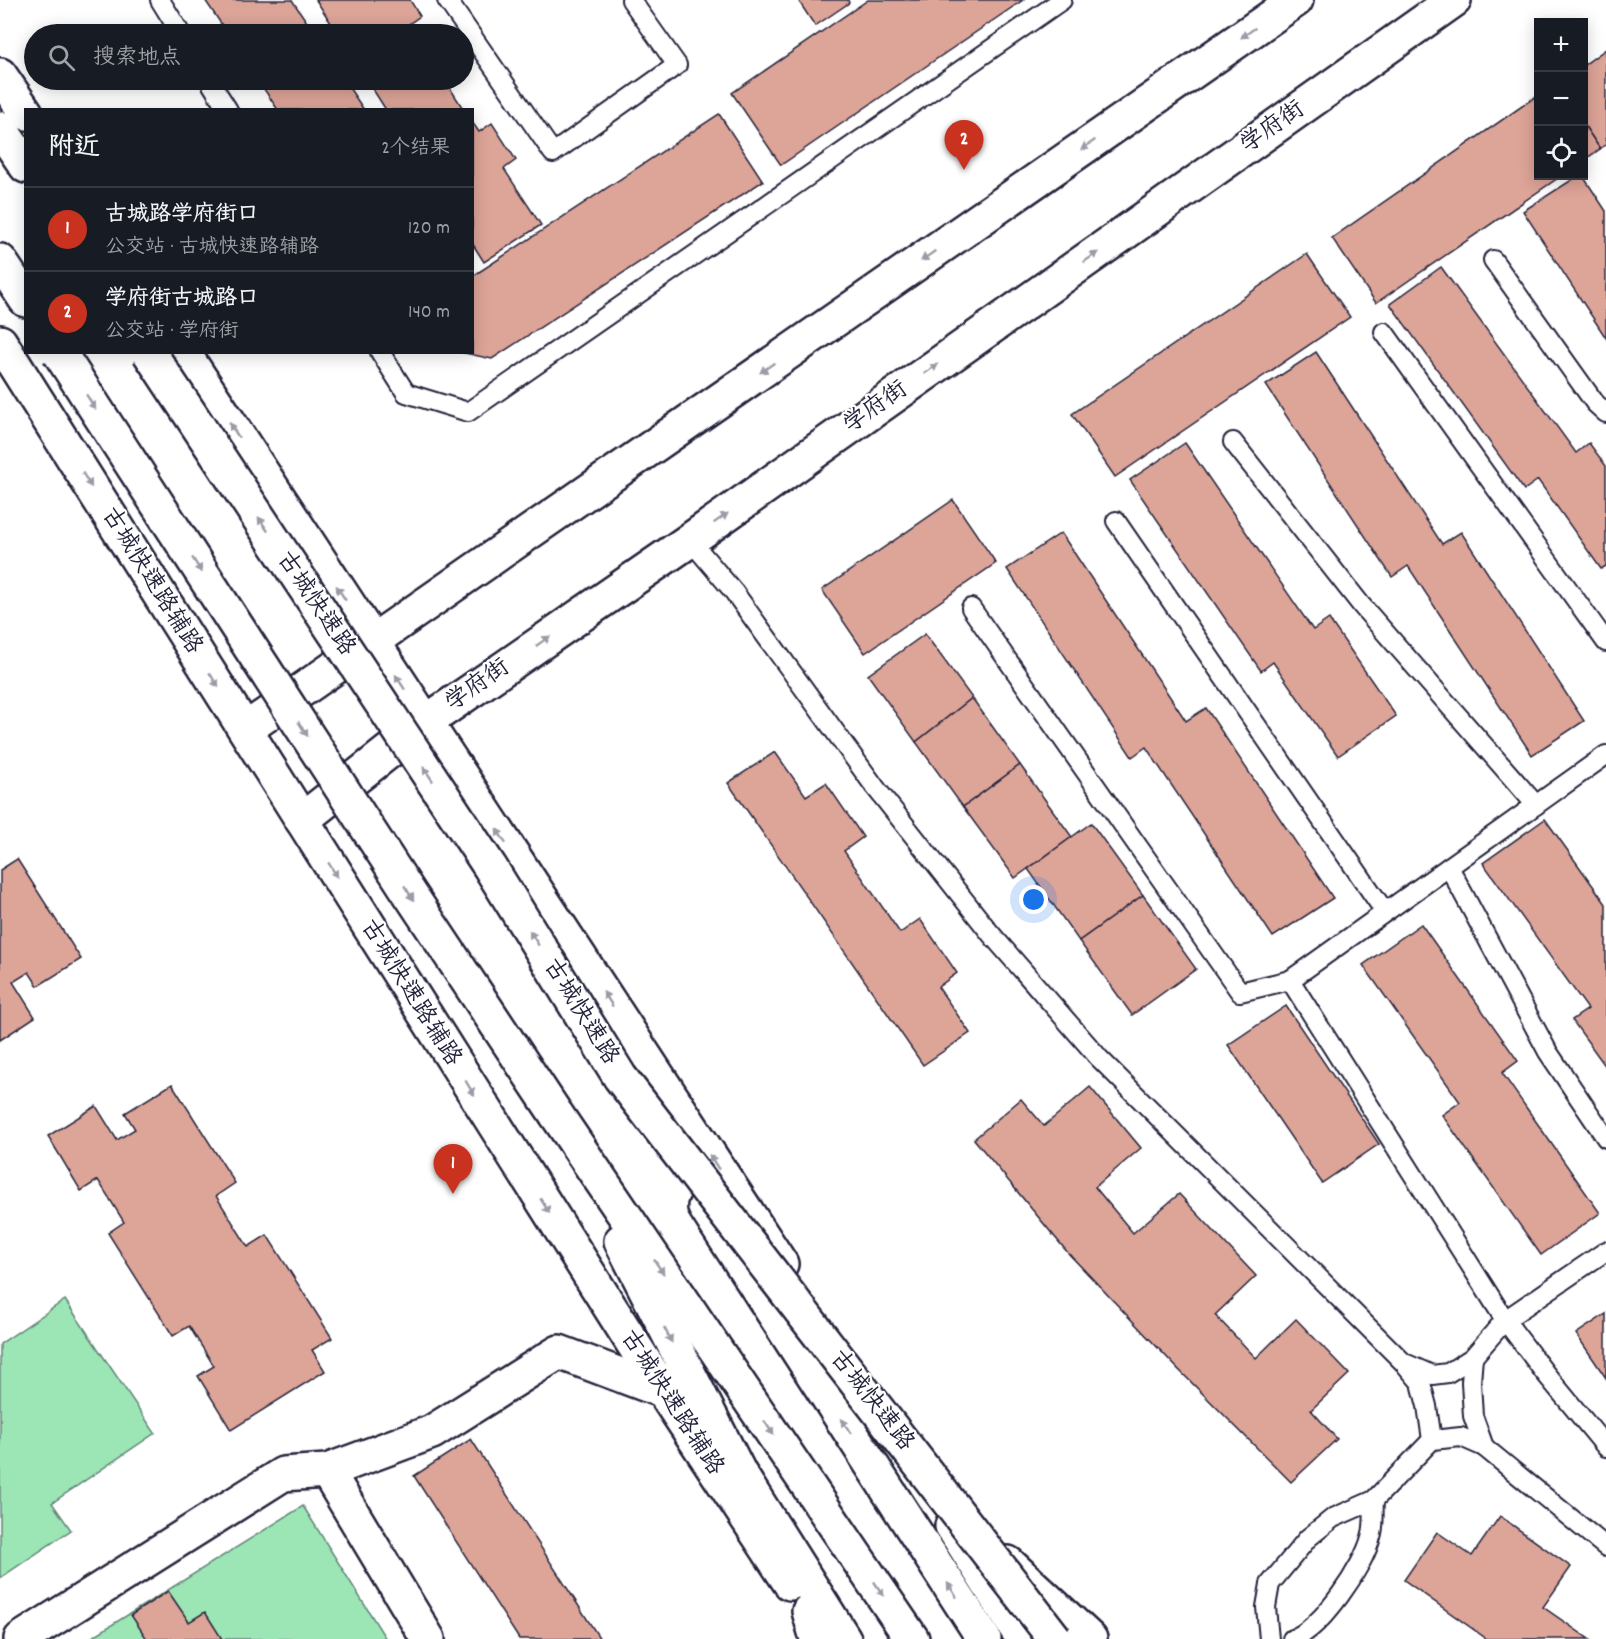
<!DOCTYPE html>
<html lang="zh">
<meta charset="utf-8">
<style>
:root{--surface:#171b24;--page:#242831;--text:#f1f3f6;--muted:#9ea1a6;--line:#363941;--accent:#c8321e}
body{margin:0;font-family:Dekko,"LXGW WenKai TC",sans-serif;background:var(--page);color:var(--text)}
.controls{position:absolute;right:18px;top:18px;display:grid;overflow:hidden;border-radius:0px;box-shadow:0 3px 15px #0003}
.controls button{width:54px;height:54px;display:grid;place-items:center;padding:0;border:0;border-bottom:2px solid var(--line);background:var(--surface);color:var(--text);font:30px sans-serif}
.you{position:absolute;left:1034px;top:900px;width:21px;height:21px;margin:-15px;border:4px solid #fff;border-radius:50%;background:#1a73e8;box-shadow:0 0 0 9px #1a73e833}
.badge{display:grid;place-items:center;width:39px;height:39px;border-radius:50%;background:var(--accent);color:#fff;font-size:20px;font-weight:700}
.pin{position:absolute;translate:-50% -50px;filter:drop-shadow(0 2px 3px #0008)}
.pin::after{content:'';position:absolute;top:32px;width:21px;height:18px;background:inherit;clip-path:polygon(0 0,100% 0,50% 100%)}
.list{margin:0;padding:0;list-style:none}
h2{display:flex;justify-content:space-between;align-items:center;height:78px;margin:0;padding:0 24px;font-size:26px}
h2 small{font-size:20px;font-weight:400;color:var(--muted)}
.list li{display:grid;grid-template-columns:39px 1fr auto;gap:18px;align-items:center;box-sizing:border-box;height:84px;padding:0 24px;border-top:2px solid var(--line)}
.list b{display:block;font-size:22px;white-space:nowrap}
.list p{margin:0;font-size:20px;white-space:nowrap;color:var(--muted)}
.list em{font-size:20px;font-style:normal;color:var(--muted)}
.icon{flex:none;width:33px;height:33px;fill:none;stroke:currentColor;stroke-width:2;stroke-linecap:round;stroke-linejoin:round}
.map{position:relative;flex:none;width:1606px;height:1639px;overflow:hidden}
.search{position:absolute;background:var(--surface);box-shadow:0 3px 15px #0003;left:24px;top:24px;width:450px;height:66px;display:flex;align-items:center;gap:15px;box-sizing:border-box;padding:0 21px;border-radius:33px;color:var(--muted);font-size:22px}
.panel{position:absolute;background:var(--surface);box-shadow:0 3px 15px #0003;left:24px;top:108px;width:450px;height:246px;border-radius:0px}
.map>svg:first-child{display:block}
</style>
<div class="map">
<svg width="1606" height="1639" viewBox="0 0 1606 1639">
<rect width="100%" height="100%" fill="#fff"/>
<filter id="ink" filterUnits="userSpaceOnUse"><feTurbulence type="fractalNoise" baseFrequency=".0167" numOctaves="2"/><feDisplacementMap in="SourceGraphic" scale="12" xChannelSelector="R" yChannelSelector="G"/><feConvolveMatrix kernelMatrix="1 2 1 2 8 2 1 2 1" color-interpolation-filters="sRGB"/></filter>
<g filter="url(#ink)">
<g fill="#9ce5b4" stroke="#5f8478" stroke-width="1.5">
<polygon points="65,1300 155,1433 52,1503 71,1530 0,1578 0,1344"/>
<polygon points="303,1506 386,1639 89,1639"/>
</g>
<g fill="#dda498" stroke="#22223b" stroke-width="1.5">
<polygon points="205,0 292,0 315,34 228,34"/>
<polygon points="316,0 410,0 420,16 409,24 416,34 338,34"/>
<polygon points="798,0 848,0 849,3 815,26"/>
<polygon points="868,0 1023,0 781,165 732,93"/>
<polygon points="1606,49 1606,144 1600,149 1584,125 1584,65"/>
<polygon points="258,80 344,80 364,110 278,110"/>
<polygon points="367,80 445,80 464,110 386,110"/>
<polygon points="1538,95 1538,176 1561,176 1376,303 1332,238"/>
<polygon points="719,114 763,181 492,359 460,352 472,352 472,275 473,276"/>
<polygon points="472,122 479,132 492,123 516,160 504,169 541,225 484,262 472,243"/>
<polygon points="1584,125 1600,149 1584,160"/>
<polygon points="1578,176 1583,176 1606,211 1606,338 1523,211"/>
<polygon points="1307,254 1350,317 1115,477 1072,414"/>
<polygon points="1441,267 1576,453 1589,443 1606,466 1606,566 1601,569 1538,480 1524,490 1390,304"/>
<polygon points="1316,352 1442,544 1461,532 1584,721 1532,755 1408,566 1392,577 1266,385"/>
<polygon points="1185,443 1313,630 1329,619 1396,716 1338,756 1273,662 1261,671 1130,480"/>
<polygon points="953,500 996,563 865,653 822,590"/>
<polygon points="1061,533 1186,721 1206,708 1333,898 1273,937 1146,747 1132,757 1007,569"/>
<polygon points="925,634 972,698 916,742 868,675"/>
<polygon points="972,698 1020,765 963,807 916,742"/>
<polygon points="775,752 806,796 826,783 863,837 844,851 900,933 920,919 957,973 938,987 970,1033 923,1065 728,783"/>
<polygon points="1020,765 1072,837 1015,878 963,807"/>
<polygon points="1545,819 1606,904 1606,1067 1572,1020 1588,1009 1483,863"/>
<polygon points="1091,823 1143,895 1079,941 1028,869"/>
<polygon points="17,859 81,959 38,986 29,972 13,982 35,1017 0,1040 0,870"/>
<polygon points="1143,895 1196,969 1132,1015 1079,941"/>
<polygon points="1421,924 1518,1061 1502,1073 1600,1213 1541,1255 1442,1115 1460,1102 1363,965"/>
<polygon points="1286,1006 1379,1144 1322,1183 1228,1045"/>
<polygon points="172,1084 235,1183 216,1196 248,1247 267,1235 332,1338 312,1350 325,1371 231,1430 198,1376 214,1366 189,1326 173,1336 108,1233 124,1222 98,1180 81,1191 48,1136 96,1106 117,1140 135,1129 125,1113"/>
<polygon points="1090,1087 1141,1148 1095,1187 1133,1233 1179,1194 1256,1276 1215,1315 1256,1358 1296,1319 1349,1374 1311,1410 1337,1439 1291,1482 1177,1368 1068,1253 974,1139 1021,1099 1044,1126"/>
<polygon points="1606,1314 1606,1378 1576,1334"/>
<polygon points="471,1439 600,1639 519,1639 414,1476"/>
<polygon points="1500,1516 1571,1567 1543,1607 1589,1639 1487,1639 1404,1580 1437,1532 1472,1556"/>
<polygon points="168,1591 189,1622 205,1612 222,1639 147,1639 131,1615"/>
</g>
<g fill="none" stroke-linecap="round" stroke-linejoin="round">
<g stroke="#22223b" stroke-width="22">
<g id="lane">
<polyline points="160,0 181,34"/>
<polyline points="447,0 553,153 677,65 631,0"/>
<polyline points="209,80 228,110"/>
<polyline points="1493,260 1595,403 1606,413"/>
<polyline points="1384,332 1606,642"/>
<polyline points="380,352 406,393 468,412 1062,0"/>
<polyline points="1233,442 1362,606 1536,805"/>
<polyline points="1116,521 1385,912"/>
<polyline points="690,540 734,592 875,787 991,934 1099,1058 1404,1363 1421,1383 1427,1406 1432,1440 1461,1437 1484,1447 1606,1547"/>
<polyline points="971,608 1240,992 1290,980 1505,1320 1545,1373 1606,1447"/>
<polyline points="1449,867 1548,1052 1606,1138"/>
<polyline points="1290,980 1606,755"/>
<polyline points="1473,1357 1471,1382 1473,1416 1484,1447"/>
<polyline points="1407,1364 1432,1375 1448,1373 1473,1357 1505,1320 1606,1251"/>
<polyline points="1269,1639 1266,1607 1270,1584 1308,1538 1333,1518 1374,1500 1432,1440"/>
<path d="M1292,1639C1321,1630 1364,1566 1371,1537C1375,1526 1373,1512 1374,1500"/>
</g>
</g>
<g stroke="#22223b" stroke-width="38">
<g id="street">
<polyline points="327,1471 428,1639"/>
<polyline points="21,1639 283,1474 327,1471 432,1432 559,1352 663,1391"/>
</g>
</g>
<g stroke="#22223b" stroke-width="38">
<g id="secondary">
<polyline points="246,729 1296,0"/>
<polyline points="302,820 426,722 690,540 1454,0"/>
<polyline points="1008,1563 1090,1639"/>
</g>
</g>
<g stroke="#22223b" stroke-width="38">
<g id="primary">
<polyline points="0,75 26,113"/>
<polyline points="0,342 663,1391 790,1583"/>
<polyline points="183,352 781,1264"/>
<polyline points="952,1526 1023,1639"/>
<polyline points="809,1611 817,1639"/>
</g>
</g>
<g stroke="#22223b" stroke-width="38">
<g id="highway">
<polyline points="0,128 26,166"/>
<polyline points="0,261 26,300"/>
<polyline points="556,1114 912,1639"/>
<polyline points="705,1207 984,1639"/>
<polyline points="621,1241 740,1474 844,1639"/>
</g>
</g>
<use href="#lane" stroke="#fff" stroke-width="18"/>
<use href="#street" stroke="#fff" stroke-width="33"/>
<use href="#secondary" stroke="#fff" stroke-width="33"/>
<use href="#primary" stroke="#fff" stroke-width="33"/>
<use href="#highway" stroke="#fff" stroke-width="33"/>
<g stroke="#22223b" stroke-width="38" stroke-linecap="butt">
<g id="highway-bridge">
<polyline points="59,352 410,894 556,1114"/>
<polyline points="149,352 490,867 620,1077 1055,1639"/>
</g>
</g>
<use href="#highway-bridge" stroke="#fff" stroke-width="33"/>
</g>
<defs><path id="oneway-solid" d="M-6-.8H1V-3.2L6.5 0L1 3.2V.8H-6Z" transform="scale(1.5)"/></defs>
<g fill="#9c9ca7">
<use href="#oneway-solid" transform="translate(1248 33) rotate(145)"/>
<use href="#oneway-solid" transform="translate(1088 145) rotate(145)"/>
<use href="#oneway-solid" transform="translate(928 256) rotate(145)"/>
<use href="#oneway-solid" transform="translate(1091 257) rotate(-35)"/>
<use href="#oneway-solid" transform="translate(767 368) rotate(145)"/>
<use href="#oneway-solid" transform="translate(931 369) rotate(-35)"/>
<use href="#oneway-solid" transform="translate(91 402) rotate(57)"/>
<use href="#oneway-solid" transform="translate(234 430) rotate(-123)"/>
<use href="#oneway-solid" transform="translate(87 480) rotate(58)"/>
<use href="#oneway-solid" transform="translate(721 518) rotate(-35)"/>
<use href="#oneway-solid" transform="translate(263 524) rotate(-124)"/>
<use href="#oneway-solid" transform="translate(197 565) rotate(57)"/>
<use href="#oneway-solid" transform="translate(341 593) rotate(-123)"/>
<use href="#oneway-solid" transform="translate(543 641) rotate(-35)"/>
<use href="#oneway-solid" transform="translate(214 680) rotate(58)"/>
<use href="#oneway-solid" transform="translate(400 682) rotate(-123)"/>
<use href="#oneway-solid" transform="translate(303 729) rotate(57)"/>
<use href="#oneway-solid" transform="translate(428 774) rotate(-124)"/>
<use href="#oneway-solid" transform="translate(501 836) rotate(-123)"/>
<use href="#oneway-solid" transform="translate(333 870) rotate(58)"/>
<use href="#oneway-solid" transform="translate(409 893) rotate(57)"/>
<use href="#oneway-solid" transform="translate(534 938) rotate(-122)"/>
<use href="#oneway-solid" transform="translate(608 999) rotate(-123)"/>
<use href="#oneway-solid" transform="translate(470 1088) rotate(58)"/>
<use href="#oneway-solid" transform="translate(714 1162) rotate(-123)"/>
<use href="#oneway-solid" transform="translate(545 1206) rotate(58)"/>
<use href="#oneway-solid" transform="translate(659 1267) rotate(56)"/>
<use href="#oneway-solid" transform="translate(668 1335) rotate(63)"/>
<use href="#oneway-solid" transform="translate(846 1426) rotate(-123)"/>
<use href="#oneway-solid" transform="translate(769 1428) rotate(56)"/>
<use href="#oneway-solid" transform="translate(879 1589) rotate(56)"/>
<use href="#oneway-solid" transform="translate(952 1590) rotate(-123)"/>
</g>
</g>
<g text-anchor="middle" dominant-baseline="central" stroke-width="4.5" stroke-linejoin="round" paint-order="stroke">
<g font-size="24" fill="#22223b" stroke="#fff">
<text transform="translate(1273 128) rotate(-35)">学府街</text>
<text transform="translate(876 408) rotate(-35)">学府街</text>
<text transform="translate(151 581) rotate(58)">古城快速路辅路</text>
<text transform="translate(315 604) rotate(56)">古城快速路</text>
<text transform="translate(478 686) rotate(-35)">学府街</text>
<text transform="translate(410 993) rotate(58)">古城快速路辅路</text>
<text transform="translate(580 1012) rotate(58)">古城快速路</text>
<text transform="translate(871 1401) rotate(52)">古城快速路</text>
<text transform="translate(671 1403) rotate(57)">古城快速路辅路</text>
</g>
</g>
</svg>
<div class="controls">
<button>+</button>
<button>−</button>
<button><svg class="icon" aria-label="locate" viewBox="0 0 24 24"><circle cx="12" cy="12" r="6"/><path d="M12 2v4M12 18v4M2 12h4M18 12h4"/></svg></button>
</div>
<div class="you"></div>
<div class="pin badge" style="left:453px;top:1194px">1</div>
<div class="pin badge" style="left:964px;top:170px">2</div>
<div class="search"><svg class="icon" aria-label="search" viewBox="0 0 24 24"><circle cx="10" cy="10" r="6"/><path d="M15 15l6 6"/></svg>搜索地点</div>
<section class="panel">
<h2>附近<small>2个结果</small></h2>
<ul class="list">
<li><span class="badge">1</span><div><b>古城路学府街口</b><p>公交站 · 古城快速路辅路</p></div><em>120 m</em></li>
<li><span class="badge">2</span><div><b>学府街古城路口</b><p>公交站 · 学府街</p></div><em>140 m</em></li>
</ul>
</section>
</div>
